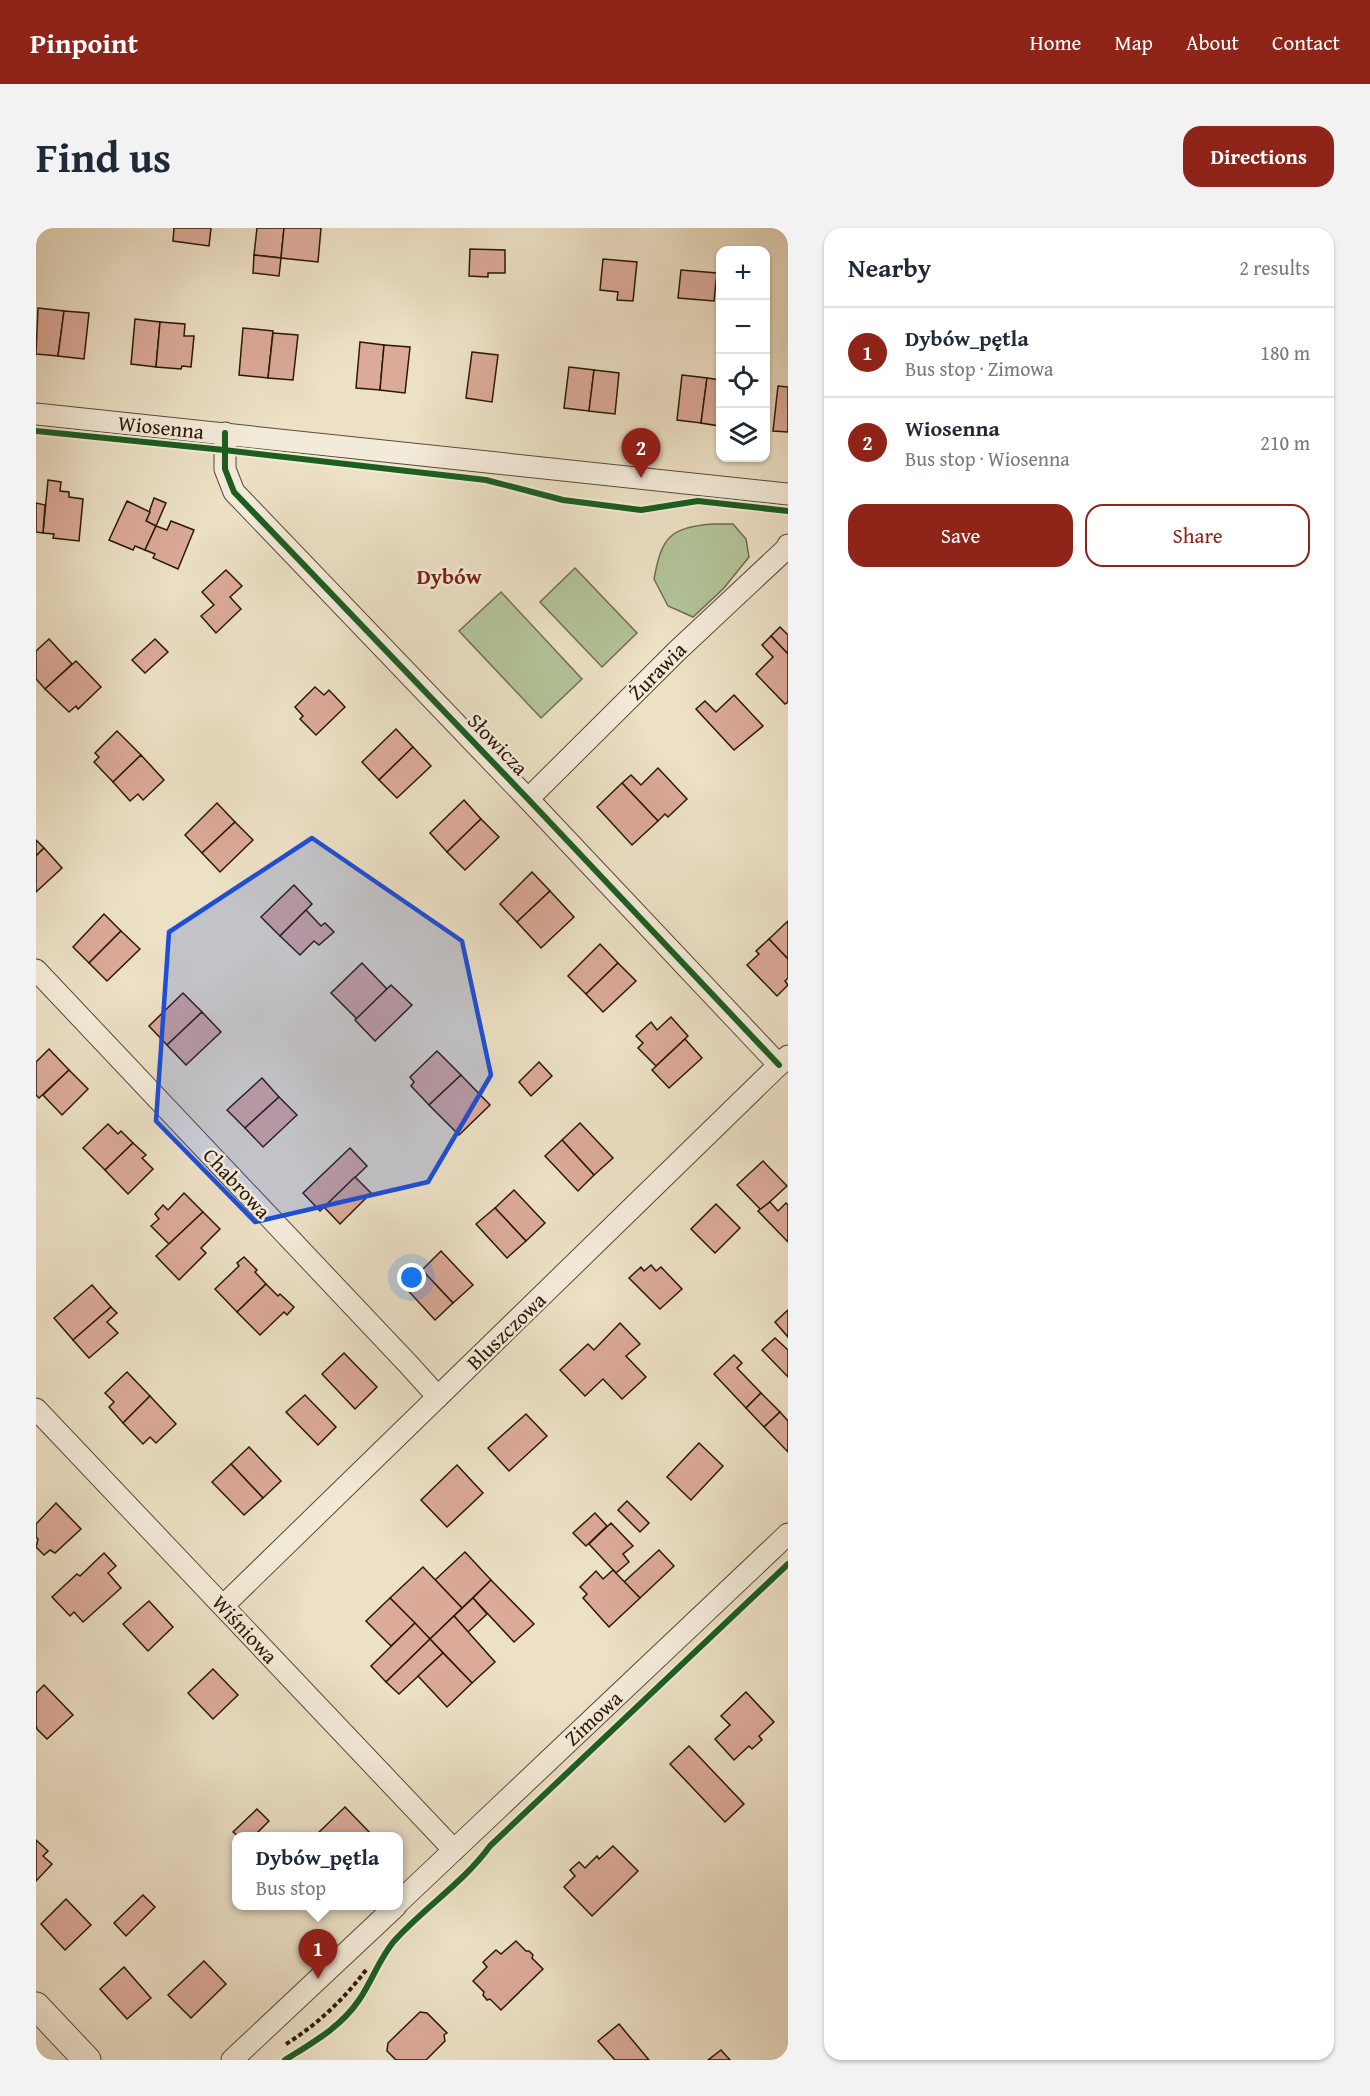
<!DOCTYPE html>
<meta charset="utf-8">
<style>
:root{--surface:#fff;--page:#f2f2f3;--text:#1f2937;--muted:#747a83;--line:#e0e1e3;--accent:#8f2418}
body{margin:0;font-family:"Gentium Book Plus",serif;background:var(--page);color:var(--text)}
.controls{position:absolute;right:18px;top:18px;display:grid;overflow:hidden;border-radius:12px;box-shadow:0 2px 4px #0004}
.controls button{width:54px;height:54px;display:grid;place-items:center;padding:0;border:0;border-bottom:2px solid var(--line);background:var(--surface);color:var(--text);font:30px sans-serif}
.you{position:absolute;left:376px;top:1050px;width:21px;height:21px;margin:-15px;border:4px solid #fff;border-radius:50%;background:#1a73e8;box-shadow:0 0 0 9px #1a73e833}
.badge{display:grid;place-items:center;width:39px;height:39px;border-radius:50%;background:var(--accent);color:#fff;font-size:20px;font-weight:700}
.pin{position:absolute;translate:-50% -50px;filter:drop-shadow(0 2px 3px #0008)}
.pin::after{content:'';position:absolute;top:32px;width:21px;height:18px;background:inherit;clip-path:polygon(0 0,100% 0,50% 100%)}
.popup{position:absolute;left:196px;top:1604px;width:171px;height:78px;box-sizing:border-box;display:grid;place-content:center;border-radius:12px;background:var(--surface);filter:drop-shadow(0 2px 4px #0005);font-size:20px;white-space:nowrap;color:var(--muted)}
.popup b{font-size:22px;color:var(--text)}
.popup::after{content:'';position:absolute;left:50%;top:100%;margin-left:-12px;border:12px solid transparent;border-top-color:var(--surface)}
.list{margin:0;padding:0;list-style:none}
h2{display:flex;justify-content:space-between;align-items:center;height:78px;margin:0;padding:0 24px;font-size:26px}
h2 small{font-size:20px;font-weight:400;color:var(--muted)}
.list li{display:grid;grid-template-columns:39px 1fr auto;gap:18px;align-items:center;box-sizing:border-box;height:90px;padding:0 24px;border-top:2px solid var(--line)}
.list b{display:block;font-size:22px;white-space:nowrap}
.list p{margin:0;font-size:20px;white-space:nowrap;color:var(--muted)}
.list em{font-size:20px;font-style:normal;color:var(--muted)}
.actions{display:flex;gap:12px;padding:18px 24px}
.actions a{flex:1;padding:14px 0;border:2px solid var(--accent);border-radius:18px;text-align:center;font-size:21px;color:var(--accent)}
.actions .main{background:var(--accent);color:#fff}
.icon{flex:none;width:33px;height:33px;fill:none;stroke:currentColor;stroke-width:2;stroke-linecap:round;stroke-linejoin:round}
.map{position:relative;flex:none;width:752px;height:1832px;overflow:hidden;border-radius:18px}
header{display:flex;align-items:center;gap:36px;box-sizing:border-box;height:84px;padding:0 30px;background:var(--accent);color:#fff}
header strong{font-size:28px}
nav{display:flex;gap:33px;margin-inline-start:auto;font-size:21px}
.intro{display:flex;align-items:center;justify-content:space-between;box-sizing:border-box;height:144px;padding:0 36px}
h1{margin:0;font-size:42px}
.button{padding:15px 27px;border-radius:18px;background:var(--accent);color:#fff;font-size:21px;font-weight:700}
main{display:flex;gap:36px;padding:0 36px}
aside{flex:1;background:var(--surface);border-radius:18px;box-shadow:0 2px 4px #0004}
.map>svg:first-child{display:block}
</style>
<header>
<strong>Pinpoint</strong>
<nav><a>Home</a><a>Map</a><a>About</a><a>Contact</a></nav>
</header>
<div class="intro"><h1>Find us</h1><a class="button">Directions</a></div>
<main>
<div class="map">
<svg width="752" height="1832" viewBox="0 0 752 1832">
<rect width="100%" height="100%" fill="#ece0c5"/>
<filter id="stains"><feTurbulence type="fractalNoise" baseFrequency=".00333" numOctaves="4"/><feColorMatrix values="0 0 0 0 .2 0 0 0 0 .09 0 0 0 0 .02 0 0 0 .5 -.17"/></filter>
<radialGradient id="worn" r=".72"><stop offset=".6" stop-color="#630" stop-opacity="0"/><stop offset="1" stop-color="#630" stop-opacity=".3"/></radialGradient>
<g fill="#b3c398" stroke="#6f6e50" stroke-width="1.5">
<path d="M676,296H697L710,311L713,329L688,360L657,389L632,378L618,351C626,309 633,300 676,296Z"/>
<polygon points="539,340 601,405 566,439 504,374"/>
<polygon points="465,364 546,451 505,490 423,403"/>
</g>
<g fill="#dbaa98" stroke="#2b1808" stroke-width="1.5">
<polygon points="138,0 175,0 173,18 137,13"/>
<polygon points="221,0 248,0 245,30 218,27"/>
<polygon points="248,0 285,0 282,34 245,30"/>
<polygon points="434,21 469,22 469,45 452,45 452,49 433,48"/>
<polygon points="218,27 245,30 243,48 217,45"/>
<polygon points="567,31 601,34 597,73 581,72 582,64 564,62"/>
<polygon points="645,42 681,45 678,73 642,70"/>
<polygon points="2,80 28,83 22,128 0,126"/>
<polygon points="28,83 53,85 48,131 22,128"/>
<polygon points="99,91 124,94 120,139 95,136"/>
<polygon points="124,94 149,96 148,108 158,108 155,139 146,138 145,141 120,139"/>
<polygon points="207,100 237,103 232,150 203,147"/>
<polygon points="237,105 262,107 257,152 232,150"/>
<polygon points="324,114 348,117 344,162 320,160"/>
<polygon points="348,117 374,119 369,165 344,162"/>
<polygon points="436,124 462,127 456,174 430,170"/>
<polygon points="533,139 558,142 553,183 528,180"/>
<polygon points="558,142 583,145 579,186 553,183"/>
<polygon points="646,147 671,150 665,195 641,192"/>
<polygon points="671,150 684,152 684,198 665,195"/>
<polygon points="742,158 752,159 752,204 737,203"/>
<polygon points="12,252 25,254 24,263 33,264 33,269 47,271 43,313 17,310 18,306 7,305"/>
<polygon points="118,270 130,275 120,298 110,293"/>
<polygon points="91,273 114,284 110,293 120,298 109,322 99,318 97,322 73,312"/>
<polygon points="0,275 9,277 7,305 0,304"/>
<polygon points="135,293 158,302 142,341 117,330 119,326 109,322 120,298 131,302"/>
<polygon points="190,342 206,358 194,369 205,381 180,405 165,388 178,377 166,364"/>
<polygon points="744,399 752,407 752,426 735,408"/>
<polygon points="735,408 752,426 752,474 749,476 720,446 737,429 726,417"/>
<polygon points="13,411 36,436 9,461 0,451 0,423"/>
<polygon points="119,411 132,424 109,445 96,432"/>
<polygon points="40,433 65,459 42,481 40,478 33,484 9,461"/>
<polygon points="279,459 288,467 293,462 309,479 280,507 264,491 267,488 259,479"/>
<polygon points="698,467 727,498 698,522 660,481 669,473 680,484"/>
<polygon points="360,501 377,519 343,552 326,534"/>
<polygon points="81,503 105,527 77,554 58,534 63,529 59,525"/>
<polygon points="377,519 395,538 361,570 343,552"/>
<polygon points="105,527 128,552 107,572 102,566 94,573 77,554"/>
<polygon points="622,540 651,571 632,589 629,586 622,593 586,555 595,547 605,557"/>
<polygon points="586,555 622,593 596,617 561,579"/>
<polygon points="428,572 445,591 411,624 394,605"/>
<polygon points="181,575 199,594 166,625 149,607"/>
<polygon points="445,591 463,609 429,642 411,624"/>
<polygon points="199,594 217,612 184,644 166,625"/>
<polygon points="0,612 8,620 0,628"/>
<polygon points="8,620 26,640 0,664 0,628"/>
<polygon points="496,644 514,663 481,694 464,676"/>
<polygon points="258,657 276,676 244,708 225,689"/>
<polygon points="514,663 538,689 505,720 481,694"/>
<polygon points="270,682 285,698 289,695 298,704 283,717 278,713 264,727 244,708"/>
<polygon points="68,686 85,703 53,735 37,719"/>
<polygon points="752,693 752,731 733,711"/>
<polygon points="85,703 104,721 71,753 53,735"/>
<polygon points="733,711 752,731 752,750 749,753 752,757 741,768 711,737 723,726 720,723"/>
<polygon points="564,716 582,735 550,766 532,748"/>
<polygon points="326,735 351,761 321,791 295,765"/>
<polygon points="582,735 600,753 567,784 550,766"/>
<polygon points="355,757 376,777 339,813 319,792"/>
<polygon points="147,765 166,784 131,817 113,798"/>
<polygon points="166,784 185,804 150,837 131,817"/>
<polygon points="635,789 652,808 620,838 602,820 607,815 600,808 615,794 621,802"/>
<polygon points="649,811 666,830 633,860 616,842"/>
<polygon points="13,821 33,842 3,870 0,867 0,834"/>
<polygon points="401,823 425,847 393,877 375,858 378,854 374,849"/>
<polygon points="503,834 516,848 495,868 483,854"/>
<polygon points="33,842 52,861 26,887 7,867"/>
<polygon points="425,847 454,877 423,907 393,877"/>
<polygon points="226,850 243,869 209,900 191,882"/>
<polygon points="243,869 261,887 227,919 209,900"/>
<polygon points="544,895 577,930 558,947 526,912"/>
<polygon points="72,896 82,906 85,903 97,915 69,942 47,920"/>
<polygon points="526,912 558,947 542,963 509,928"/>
<polygon points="97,915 110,927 106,930 117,941 92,966 69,942"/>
<polygon points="314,920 331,938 284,983 267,965"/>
<polygon points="727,933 751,958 725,982 701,957"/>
<polygon points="319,949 335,965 304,996 288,979"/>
<polygon points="478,962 509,995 490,1013 459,980"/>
<polygon points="148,965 167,984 133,1016 115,998 123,991 119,986 127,977 132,982"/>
<polygon points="734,974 742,983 750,975 752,977 752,1014 722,983"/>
<polygon points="680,976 704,1000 679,1025 655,1001"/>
<polygon points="459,980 490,1013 471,1030 440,996"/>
<polygon points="167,984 184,1001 165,1020 170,1025 143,1052 120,1028"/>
<polygon points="405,1023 437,1057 417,1075 386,1042"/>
<polygon points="208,1029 221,1042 219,1044 230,1056 201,1084 179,1061 203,1038 201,1035"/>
<polygon points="615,1037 620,1043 625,1039 646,1061 624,1081 593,1050 605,1039 608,1043"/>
<polygon points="386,1042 417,1075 399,1092 368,1058"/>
<polygon points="230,1056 242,1068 244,1066 258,1079 251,1087 248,1084 224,1107 201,1084"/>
<polygon points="56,1057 75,1079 37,1112 18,1090"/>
<polygon points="75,1079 81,1085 71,1094 82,1105 53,1130 37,1112"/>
<polygon points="752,1082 752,1109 739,1094"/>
<polygon points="584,1095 604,1116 590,1128 610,1149 586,1171 567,1151 549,1168 524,1142 552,1116 558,1122"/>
<polygon points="739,1110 752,1122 752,1149 726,1122"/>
<polygon points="308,1125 341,1159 319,1181 286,1146"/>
<polygon points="698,1127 706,1135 701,1140 725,1165 710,1180 678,1146"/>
<polygon points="91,1144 114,1168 87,1195 73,1179 78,1174 69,1165"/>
<polygon points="725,1165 744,1184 728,1199 710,1180"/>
<polygon points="269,1167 300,1199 282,1217 250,1184"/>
<polygon points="114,1168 140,1196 120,1215 114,1209 107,1216 87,1195"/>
<polygon points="744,1184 752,1193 752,1224 728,1199"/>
<polygon points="490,1186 511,1208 473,1243 452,1220"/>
<polygon points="663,1215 687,1238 655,1272 631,1249"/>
<polygon points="213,1219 245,1253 227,1270 195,1236"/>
<polygon points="195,1236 227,1270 208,1287 176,1254"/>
<polygon points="421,1237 447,1265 411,1299 385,1272"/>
<polygon points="591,1273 613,1295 604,1304 582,1282"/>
<polygon points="20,1275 45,1301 19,1325 14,1322 8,1327 0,1319 2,1311 0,1309 0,1296"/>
<polygon points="559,1285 571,1298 550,1318 537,1305"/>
<polygon points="575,1295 597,1318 587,1326 593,1334 580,1345 553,1316"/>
<polygon points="623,1322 638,1338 604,1370 588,1354"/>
<polygon points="429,1324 455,1352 426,1380 399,1352"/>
<polygon points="68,1325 80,1338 72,1345 85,1360 47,1394 38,1384 34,1388 16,1369 41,1346 44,1348"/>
<polygon points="387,1339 426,1380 394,1411 354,1370"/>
<polygon points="577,1342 604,1370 573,1399 547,1370 551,1366 544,1359 560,1343 567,1351"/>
<polygon points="455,1352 498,1396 478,1414 437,1370"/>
<polygon points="354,1370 379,1395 355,1418 330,1393"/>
<polygon points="437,1370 451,1386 432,1404 418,1388"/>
<polygon points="113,1373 137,1399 112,1423 87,1396"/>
<polygon points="418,1388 459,1434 436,1455 394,1411"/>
<polygon points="379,1395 394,1411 350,1454 335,1438"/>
<polygon points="394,1411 407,1425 363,1466 350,1454"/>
<polygon points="407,1425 436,1455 411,1479 382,1448"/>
<polygon points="177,1441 202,1467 177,1491 152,1465"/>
<polygon points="8,1457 37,1487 11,1511 1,1501 0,1497 0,1465"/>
<polygon points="710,1464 738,1494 723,1508 726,1512 716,1521 713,1518 698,1532 679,1511 694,1497 685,1488"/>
<polygon points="653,1518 708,1576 689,1594 634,1536"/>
<polygon points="309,1579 337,1608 281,1608 280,1607"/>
<polygon points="221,1581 233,1593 222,1604 226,1608 202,1608 197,1604"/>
<polygon points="0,1612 12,1623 7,1628 16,1636 0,1653"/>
<polygon points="577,1618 602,1643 556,1688 528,1659 539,1648 534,1642 543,1634 549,1640 561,1628 563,1631"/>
<polygon points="107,1667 119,1679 90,1708 78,1695"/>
<polygon points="30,1671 55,1697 29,1722 5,1696"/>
<polygon points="480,1713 490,1723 493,1723 497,1727 496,1730 507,1741 465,1782 454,1771 451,1772 447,1767 448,1764 437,1753 451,1739 447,1734 460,1722 465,1726"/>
<polygon points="168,1733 190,1756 155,1790 132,1767"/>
<polygon points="88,1739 115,1770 91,1791 64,1761"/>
<polygon points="384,1784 391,1785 411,1805 408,1807 409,1813 390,1832 360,1832 351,1823 352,1815"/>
<polygon points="583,1796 613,1832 579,1832 562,1813"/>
<polygon points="685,1822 694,1832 672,1832"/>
</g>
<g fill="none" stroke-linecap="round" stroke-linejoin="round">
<g stroke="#5b4a37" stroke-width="23">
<g id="minor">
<polyline points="0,186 752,266"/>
<polyline points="189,205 189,241 198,264 492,571 743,837"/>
<polyline points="492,571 641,423 750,321 752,317"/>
<polyline points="0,742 373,1137 402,1169"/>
<polyline points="0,1181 418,1622"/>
<polyline points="188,1377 752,828"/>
<polyline points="363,1674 752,1306"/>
<polyline points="196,1832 360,1678"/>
</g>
</g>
<g stroke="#5b4a37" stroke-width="29">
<polyline id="tertiary" points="0,1778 51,1832"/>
</g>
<path stroke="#2b1808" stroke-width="4" stroke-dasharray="4.5 3" stroke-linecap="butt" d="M250,1816C281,1797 308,1771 330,1742"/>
<use href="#minor" stroke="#f3ebd9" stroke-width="21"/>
<use href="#tertiary" stroke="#f3ebd9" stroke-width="27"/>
<g stroke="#f3ebd9" stroke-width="10">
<g id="cycleway">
<polyline points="0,203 188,222 450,252 527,272 605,282 662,273 752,283"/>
<polyline points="189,205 189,241 198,264 492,571 743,837"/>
<path d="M249,1832C276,1815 305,1799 323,1772C336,1753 344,1729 359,1712C389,1679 428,1654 454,1618L752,1336"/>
</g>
</g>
<use href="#cycleway" stroke="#1b5e20" stroke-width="6"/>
</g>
<path fill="#1d4ed8" fill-opacity="0.2" stroke="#1d4ed8" stroke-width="4.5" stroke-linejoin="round" d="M276,610L426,713L455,847L392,954L219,994L120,893L133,704Z"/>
<g text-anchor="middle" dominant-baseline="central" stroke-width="5" stroke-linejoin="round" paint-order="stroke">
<g font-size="21" fill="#2b1808" stroke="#f3ebd9">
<text transform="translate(125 199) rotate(6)">Wiosenna</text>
<text transform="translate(621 443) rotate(-45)">Żurawia</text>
<text transform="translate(462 516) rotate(46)">Słowicza</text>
<text transform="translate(201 955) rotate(47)">Chabrowa</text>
<text transform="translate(470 1103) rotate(-44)">Bluszczowa</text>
<text transform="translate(209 1401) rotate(47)">Wiśniowa</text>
<text transform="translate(557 1490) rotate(-43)">Zimowa</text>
</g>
<g font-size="22" font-weight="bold" fill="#7a1f14" stroke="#f3ebd9">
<text x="413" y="348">Dybów</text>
</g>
</g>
<rect width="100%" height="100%" filter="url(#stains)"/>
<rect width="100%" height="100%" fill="url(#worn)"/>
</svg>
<div class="controls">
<button>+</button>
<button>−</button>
<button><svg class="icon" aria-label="locate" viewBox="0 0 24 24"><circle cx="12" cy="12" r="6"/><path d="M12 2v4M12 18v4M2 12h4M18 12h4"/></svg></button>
<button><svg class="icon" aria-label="layers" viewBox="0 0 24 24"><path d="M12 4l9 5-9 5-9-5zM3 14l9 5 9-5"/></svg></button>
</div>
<div class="you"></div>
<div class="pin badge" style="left:282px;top:1751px">1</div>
<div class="popup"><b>Dybów_pętla</b>Bus stop</div>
<div class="pin badge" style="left:605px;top:250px">2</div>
</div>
<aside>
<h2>Nearby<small>2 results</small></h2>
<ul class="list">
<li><span class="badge">1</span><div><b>Dybów_pętla</b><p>Bus stop · Zimowa</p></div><em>180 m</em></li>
<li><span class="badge">2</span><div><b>Wiosenna</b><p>Bus stop · Wiosenna</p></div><em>210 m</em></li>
</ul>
<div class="actions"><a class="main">Save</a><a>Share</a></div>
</aside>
</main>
